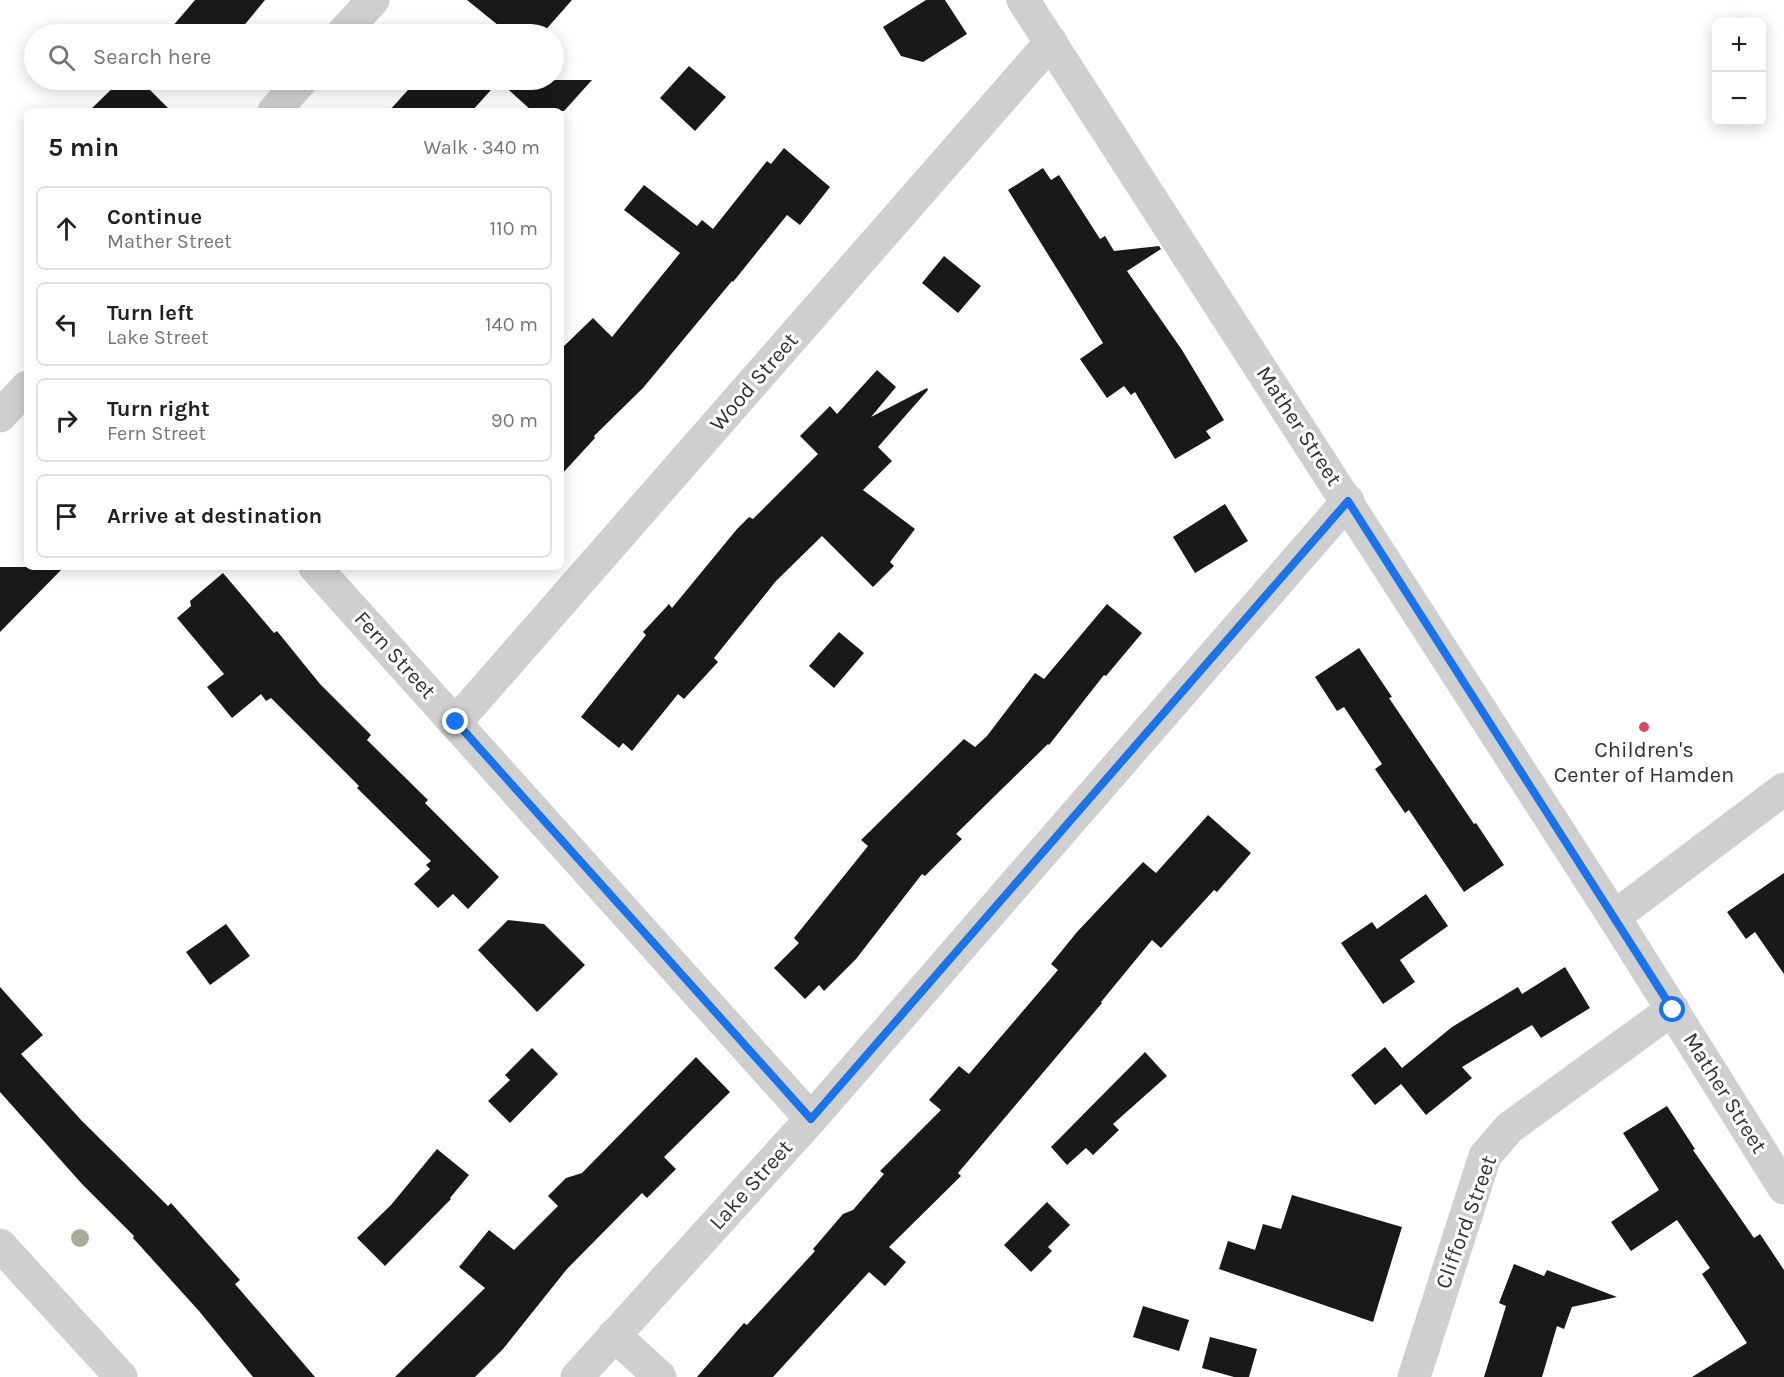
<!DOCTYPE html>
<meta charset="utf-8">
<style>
:root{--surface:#fff;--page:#f6f6f6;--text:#202124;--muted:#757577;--line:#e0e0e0}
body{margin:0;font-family:Karla,sans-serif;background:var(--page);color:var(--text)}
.controls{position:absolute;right:18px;top:18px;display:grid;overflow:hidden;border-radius:9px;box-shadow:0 3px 15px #0003}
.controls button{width:54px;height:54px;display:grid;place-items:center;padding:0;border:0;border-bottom:2px solid var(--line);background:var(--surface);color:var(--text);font:30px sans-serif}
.stop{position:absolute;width:18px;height:18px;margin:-14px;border:4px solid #1a73e8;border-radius:50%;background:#fff}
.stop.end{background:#1a73e8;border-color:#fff;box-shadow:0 2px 6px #0008}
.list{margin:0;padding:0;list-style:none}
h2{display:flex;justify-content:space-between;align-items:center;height:78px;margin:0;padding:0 24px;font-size:26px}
h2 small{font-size:20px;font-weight:400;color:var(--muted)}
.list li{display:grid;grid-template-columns:39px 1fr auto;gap:18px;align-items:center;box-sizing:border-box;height:84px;margin:0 12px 12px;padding:0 12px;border:2px solid var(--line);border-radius:9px}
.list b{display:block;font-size:22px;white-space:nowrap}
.list p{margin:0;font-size:20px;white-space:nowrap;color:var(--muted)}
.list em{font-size:20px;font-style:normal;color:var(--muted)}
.icon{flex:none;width:33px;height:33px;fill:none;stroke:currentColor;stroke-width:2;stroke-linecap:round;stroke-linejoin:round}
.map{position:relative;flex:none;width:1784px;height:1377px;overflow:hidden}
.search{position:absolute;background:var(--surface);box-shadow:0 3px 15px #0003;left:24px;top:24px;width:540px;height:66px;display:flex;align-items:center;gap:15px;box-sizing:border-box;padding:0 21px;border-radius:33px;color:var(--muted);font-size:22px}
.panel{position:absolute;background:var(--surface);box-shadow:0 3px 15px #0003;left:24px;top:108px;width:540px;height:462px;border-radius:9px}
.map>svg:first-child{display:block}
</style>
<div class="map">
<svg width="1784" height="1377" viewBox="0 0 1784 1377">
<rect width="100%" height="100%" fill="#fff"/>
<g fill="#191919">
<polygon points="195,0 265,0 237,34 166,34"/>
<polygon points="467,0 572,0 542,34 509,34"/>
<polygon points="926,0 945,0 967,34 923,62 901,56 883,27"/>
<polygon points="689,66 726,97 695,131 660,98"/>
<polygon points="121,80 140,80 171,111 89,111"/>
<polygon points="417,80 592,80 564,111 532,111 499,81 472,111 389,111"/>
<polygon points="784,148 830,187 800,225 787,215 733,282 732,281 643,388 594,436 595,438 561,475 561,349 593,318 612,337 680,253 624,210 644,185 697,226 702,220 713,229 767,161 771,164"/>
<polygon points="1043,168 1051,180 1059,175 1100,239 1105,236 1114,251 1159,246 1161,249 1127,271 1182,350 1224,420 1206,431 1211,438 1175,459 1135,392 1131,395 1124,386 1107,398 1080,359 1103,343 1008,190"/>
<polygon points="944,256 981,286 958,313 922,283"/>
<polygon points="877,370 896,387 871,417 927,388 928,390 878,447 892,461 863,490 915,529 890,562 894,566 873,587 822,536 776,581 714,658 718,662 684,699 678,694 632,751 623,743 619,748 581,717 646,635 643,632 669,604 672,608 737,529 749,517 753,519 818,454 800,436 830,406 837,414"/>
<polygon points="1225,504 1248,541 1195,573 1173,537"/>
<polygon points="0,567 64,567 0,632"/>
<polygon points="223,573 274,633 277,631 320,684 371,735 367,740 428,800 425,803 499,877 468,909 453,894 438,908 414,884 430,869 426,865 431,861 357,788 359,786 271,698 266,701 261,694 232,718 207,687 224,674 177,618 191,606 190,601"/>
<polygon points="1107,604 1142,633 1106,676 1104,675 1049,745 1048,744 956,834 962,839 925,876 922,874 856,959 824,991 819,985 805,999 774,968 799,943 794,938 868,846 861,840 964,739 975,747 987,736 1035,673 1044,679"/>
<polygon points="839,632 864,653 834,688 809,666"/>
<polygon points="1359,648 1392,697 1389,698 1474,824 1476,823 1504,865 1464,892 1409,810 1405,813 1375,769 1382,764 1344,707 1337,711 1315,677"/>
<polygon points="1208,815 1251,853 1217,892 1214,890 1161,948 1152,940 1101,1002 1102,1003 958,1173 961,1176 889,1247 906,1262 885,1286 869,1272 773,1377 697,1377 744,1323 747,1325 815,1251 813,1249 843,1214 853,1210 884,1174 880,1171 941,1110 929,1100 959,1066 969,1074 1058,970 1051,964 1077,932 1143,862 1156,873"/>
<polygon points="1784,873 1784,974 1755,932 1746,939 1727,912"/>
<polygon points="1426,894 1448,926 1400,960 1415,982 1383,1004 1341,943 1372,922 1377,929"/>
<polygon points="508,920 544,924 585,965 537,1012 478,950"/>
<polygon points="226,924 250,956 210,985 186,952"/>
<polygon points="1565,967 1590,1008 1541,1038 1532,1025 1462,1067 1472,1078 1426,1115 1401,1084 1375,1105 1351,1075 1385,1047 1402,1068 1452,1027 1518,987 1522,994"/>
<polygon points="0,987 43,1035 21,1054 82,1121 168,1206 171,1203 240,1280 235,1284 315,1377 253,1377 199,1311 133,1238 134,1236 82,1184 0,1092"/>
<polygon points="532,1048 558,1074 510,1123 488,1101 510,1080 505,1075"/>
<polygon points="1145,1052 1167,1076 1113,1124 1119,1130 1093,1155 1086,1148 1067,1165 1051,1147"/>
<polygon points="696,1057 730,1092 664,1157 676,1169 647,1198 642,1193 567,1269 503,1349 475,1377 395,1377 485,1288 459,1267 489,1230 514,1250 558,1206 548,1196 566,1178 582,1173"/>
<polygon points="1667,1106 1695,1149 1693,1150 1754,1238 1760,1234 1784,1270 1784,1377 1692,1377 1747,1343 1702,1274 1710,1268 1677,1220 1631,1251 1611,1222 1659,1190 1623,1133"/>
<polygon points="437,1149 469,1175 450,1198 451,1199 385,1266 357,1238 391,1205"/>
<polygon points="1292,1195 1402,1227 1373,1322 1219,1269 1228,1241 1255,1250 1263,1224 1281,1229"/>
<polygon points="1047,1202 1070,1225 1048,1247 1052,1251 1031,1272 1004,1245"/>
<polygon points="1514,1264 1544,1276 1547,1270 1617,1297 1572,1307 1564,1329 1557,1326 1542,1377 1484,1377 1506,1306 1499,1303"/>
<polygon points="1143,1306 1189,1320 1179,1351 1133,1337"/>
<polygon points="1210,1337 1257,1349 1249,1377 1234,1377 1202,1368"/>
</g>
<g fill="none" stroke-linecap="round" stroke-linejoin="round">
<g stroke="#cfcfcf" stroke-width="33">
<polyline points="1023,0 1614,917 1784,1188"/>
<polyline points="342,34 373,0"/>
<polyline points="274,111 302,80"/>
<polyline points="0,416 27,387"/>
<polyline points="315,567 811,1119"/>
<polyline points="456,722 1051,42"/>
<polyline points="1614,917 1784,789"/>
<polyline points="0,1245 121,1377"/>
<polyline points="614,1335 660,1377"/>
<polyline points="577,1377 811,1119 1348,501"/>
<polyline points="1414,1377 1485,1156 1509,1128 1673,1009"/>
</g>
</g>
<circle fill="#a5ad97" cx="80" cy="1238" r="9"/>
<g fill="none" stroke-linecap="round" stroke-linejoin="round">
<polyline stroke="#1a73e8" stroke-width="8" points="456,722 811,1119 1348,501 1673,1010"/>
</g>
<circle fill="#d74666" stroke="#fff" stroke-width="2" cx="1644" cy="727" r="6"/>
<g text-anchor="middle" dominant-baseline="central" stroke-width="6" stroke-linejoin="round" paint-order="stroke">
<g font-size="22" fill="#323232" stroke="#fff">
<text transform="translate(754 382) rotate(-49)">Wood Street</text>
<text transform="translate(1299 426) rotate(57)">Mather Street</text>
<text transform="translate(395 655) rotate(48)">Fern Street</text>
<text transform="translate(1725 1093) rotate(58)">Mather Street</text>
<text transform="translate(751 1185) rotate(-48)">Lake Street</text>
<text transform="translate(1466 1222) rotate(-70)">Clifford Street</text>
</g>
<g font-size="22" fill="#323232" stroke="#fff">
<text x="1644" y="750">Children's<tspan x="1644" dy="25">Center of Hamden</tspan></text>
</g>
</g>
</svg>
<div class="controls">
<button>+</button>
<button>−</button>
</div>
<div class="stop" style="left:1673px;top:1010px"></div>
<div class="stop end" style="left:456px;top:722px"></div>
<div class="search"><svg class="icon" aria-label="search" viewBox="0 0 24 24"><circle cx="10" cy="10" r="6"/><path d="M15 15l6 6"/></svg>Search here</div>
<section class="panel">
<h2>5 min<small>Walk · 340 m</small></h2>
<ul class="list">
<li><svg class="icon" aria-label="ahead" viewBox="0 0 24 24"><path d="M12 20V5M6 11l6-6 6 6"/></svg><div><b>Continue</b><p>Mather Street</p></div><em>110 m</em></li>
<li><svg class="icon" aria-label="left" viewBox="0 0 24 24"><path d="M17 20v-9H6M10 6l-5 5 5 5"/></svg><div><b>Turn left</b><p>Lake Street</p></div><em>140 m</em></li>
<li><svg class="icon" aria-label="right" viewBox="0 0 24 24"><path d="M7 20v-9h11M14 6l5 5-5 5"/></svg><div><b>Turn right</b><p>Fern Street</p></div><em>90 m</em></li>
<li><svg class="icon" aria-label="arrive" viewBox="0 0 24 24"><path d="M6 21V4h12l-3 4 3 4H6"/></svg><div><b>Arrive at destination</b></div></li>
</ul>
</section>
</div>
